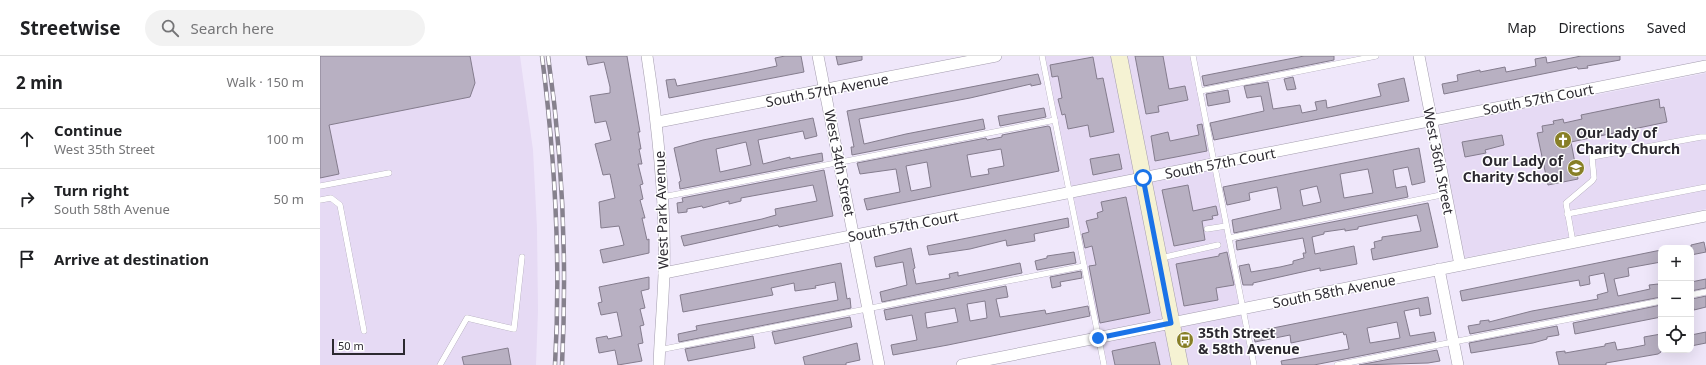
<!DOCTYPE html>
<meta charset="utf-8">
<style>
:root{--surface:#fff;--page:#f2f2f2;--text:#202124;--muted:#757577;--line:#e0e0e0}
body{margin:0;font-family:"Noto Sans",sans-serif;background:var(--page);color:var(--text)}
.controls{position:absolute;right:12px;bottom:12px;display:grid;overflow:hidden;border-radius:8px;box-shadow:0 4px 16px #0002}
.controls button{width:36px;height:36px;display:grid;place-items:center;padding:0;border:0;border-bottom:1px solid var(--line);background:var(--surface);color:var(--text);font:20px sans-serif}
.scale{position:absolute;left:12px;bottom:10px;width:73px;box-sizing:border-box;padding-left:4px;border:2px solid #2c2930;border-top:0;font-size:11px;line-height:14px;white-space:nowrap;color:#2c2930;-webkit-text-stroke:3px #fff;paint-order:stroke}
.stop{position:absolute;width:12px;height:12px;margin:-9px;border:3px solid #1a73e8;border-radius:50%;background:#fff}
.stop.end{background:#1a73e8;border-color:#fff;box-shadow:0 1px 4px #0008}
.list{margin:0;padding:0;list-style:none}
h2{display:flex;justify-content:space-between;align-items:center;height:52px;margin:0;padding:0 16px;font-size:17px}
h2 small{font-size:13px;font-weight:400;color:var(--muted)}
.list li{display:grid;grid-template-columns:26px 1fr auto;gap:12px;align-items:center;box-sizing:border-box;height:60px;padding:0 16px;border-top:1px solid var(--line)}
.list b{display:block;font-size:15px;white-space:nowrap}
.list p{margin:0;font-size:13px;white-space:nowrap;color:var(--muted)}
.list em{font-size:13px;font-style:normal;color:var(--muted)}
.icon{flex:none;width:22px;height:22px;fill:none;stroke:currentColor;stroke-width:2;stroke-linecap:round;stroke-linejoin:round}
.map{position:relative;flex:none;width:1386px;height:309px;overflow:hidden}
header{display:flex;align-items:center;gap:24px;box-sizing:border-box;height:56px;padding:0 20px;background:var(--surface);border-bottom:1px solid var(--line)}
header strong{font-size:19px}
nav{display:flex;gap:22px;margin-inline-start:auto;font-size:14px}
.search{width:280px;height:36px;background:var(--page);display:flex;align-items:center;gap:10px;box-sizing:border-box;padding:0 14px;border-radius:22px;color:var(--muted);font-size:15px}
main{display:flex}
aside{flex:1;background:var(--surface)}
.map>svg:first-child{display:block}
</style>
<header>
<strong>Streetwise</strong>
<div class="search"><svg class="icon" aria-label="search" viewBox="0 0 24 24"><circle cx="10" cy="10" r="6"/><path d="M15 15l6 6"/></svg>Search here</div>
<nav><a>Map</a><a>Directions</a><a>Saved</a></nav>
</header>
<main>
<aside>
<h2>2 min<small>Walk · 150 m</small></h2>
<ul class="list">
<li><svg class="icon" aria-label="ahead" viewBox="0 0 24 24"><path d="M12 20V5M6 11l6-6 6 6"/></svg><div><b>Continue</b><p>West 35th Street</p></div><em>100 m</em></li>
<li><svg class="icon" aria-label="right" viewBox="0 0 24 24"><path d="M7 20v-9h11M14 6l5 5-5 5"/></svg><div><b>Turn right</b><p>South 58th Avenue</p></div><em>50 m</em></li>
<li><svg class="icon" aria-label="arrive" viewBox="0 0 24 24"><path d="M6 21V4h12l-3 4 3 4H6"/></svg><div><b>Arrive at destination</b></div></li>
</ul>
</aside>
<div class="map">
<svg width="1386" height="309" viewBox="0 0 1386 309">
<rect width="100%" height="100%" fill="#efe7fa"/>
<g fill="#e6daf4">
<polygon points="0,0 200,0 213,94 217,172 218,255 216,309 0,309"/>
<polygon points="720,0 871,0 932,309 781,309"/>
<polygon points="1386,17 1386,153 1144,202 1119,70"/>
</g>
<g fill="#b8b0c2" stroke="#847c8d" fill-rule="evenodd">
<polygon points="0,0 150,0 155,27 150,41 9,69 19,118 0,122"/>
<polygon points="266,0 307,0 320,76 318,76 321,93 319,93 322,108 318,108 323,128 320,129 323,143 320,144 325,162 322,162 327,184 329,183 329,197 283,207 280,194 304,189 299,170 281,172 279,146 295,142 290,118 283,119 275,88 291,84 286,65 275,67 270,40 290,37 290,31 284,6 268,9"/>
<polygon points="465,0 481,0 484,16 349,42 346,24 355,23 357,30 429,16 457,10 455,2"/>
<polygon points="516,0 542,0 542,4 518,9"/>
<polygon points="815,0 843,0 849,33 865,30 868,44 838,50 839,56 826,58"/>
<polygon points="984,0 1014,0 1014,4 884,30 882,20"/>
<polygon points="1261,0 1300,0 1300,4 1267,10 1268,12 1258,13 1257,11 1124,38 1122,28 1138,25 1137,19 1160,14 1160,16 1185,11 1186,16 1216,10 1215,3 1226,1 1227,7"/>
<polygon points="773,1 777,23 783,22 794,76 770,81 768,69 748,73 745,58 742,59 738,43 742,42 738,20 732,21 730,9"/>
<polygon points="718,18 721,28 711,30 711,28 650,42 539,63 544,88 586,78 663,63 665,73 532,99 531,91 534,91 527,55"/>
<polygon points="973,21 976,33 967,34 964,23"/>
<polygon points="1084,22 1089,45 894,84 890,67 944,55 941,40 927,42 924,30 948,26 953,53 980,49 982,57 997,54 995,46 1006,44 1007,52 1061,40 1058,28"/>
<polygon points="908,34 910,46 888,50 886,38"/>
<polygon points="1339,43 1340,52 1344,51 1347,66 1251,86 1258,123 1228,129 1217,77 1223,76 1222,70 1234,68 1233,65 1243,63 1244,67 1262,63 1261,59"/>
<polygon points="724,52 726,61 680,70 678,60"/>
<path d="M493,62L497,80L485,83L483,75L438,84L443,108L470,101V103L502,97L503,105L360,133L359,126L361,125L354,92L383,84ZM426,86L431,109L400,116L396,93Z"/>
<polygon points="882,68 887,95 835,105 831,80 848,76 850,85 879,79 877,69"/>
<path d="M728,70L730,71L739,115L547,154L544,143L580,136L576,113L540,118L537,107L666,82L667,84L682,81V79ZM681,93L684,110L668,113L669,118L651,121L647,99ZM607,106L611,131L591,135L586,110Z"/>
<polygon points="1182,79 1184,89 1165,94 1166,97 1145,101 1142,86"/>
<path d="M1099,92L1105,126L1092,129L1088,111L1073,114L1076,132L1086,130L1088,141L914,177L912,164L961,153L957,131L929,137L930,144L907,149L903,131ZM1048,113L1053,137L1024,142L1020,118ZM997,130L1001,146L983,150L980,134Z"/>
<polygon points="799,98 802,113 773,119 770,103"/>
<polygon points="504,114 513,160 459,171 458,169 364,190 361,180 442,163 456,159 455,153 497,145 493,129 421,142 421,145 409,148 409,145 383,152 382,150 367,153 367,156 358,157 357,147 363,146 362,142"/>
<polygon points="868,129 873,155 896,150 898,159 892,160 893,163 882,165 885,184 854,190 842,134"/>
<polygon points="806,141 830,257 780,267 769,210 776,209 772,190 765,192 762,178 769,176 766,165 778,162 777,157 783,155 781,146"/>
<polygon points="1108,147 1118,191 1053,204 1051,193 1055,192 1054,186 1062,184 1062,181 1101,175 1097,159 1038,171 1038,173 1025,175 1025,173 1004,176 1004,178 992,181 995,198 1034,190 1037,208 1000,215 1000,212 933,227 933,229 923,229 919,210 929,208 931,216 960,211 973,208 973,205 984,202 983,197 986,197 983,182 917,194 916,185"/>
<polygon points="748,162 749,171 714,178 715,185 687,190 686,184 650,193 609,199 607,190"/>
<polygon points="1384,186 1386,196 1371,199 1371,189"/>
<polygon points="591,192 595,212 593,213 596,228 630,222 629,218 638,216 638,220 700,207 702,217 562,246 560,236 587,229 583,206 556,211 554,201"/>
<polygon points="1341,194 1341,206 1308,212 1309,220 1294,223 1298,240 1330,233 1329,229 1338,228 1339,231 1341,230 1341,241 1150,278 1148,270 1160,268 1160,265 1169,264 1169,266 1212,255 1278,243 1277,239 1288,236 1284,217 1269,220 1270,228 1260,230 1259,224 1142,245 1140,235"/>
<polygon points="754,196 756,207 717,214 715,205 727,202 727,200"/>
<polygon points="907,196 914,229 896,232 898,244 864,250 856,208 899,200 899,198"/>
<polygon points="521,207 527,243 530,242 531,252 359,286 358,278 377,274 376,270 518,244 515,226 495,230 496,232 475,235 474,227 451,232 453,239 363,256 360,239"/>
<polygon points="761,215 762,222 740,226 741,230 732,232 730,221"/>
<polygon points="329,221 329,233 321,235 325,252 320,253 324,269 320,270 323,287 318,288 322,305 298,309 295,294 279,297 276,282 287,280 288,283 302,280 297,256 281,259 278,247 282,246 279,231"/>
<polygon points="1386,223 1386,232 1371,235 1371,226"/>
<path d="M686,230L688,241L676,243L680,261L725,254L726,258L768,250L770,260L628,289L573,299L571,289L597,284L592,259L566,264L564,254ZM665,245L667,262L650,265L647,248ZM635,252L638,266L607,272L605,257Z"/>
<polygon points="1386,240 1386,251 1374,254 1372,243"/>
<path d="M1108,241L1111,258L1100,260L1099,252L1084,255L1090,280L1114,276L1116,285L994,309H962L961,305L1029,293L1026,278L1024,279L1023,276L971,287L970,279L935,286L933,276ZM1077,266L1080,282L1050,287L1047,272Z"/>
<polygon points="1341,249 1341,261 1255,278 1253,267"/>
<polygon points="530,261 532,271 455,288 452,276"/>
<polygon points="1237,270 1239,279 1227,281 1227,283 1213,287 1151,297 1149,287"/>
<polygon points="1386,276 1386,287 1371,290 1371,279"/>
<polygon points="1341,278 1341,296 1338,298 1286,307 1286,309 1239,309 1236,296 1245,295 1245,297 1285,290 1285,288 1295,286 1297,294 1310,292 1325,289 1324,281"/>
<polygon points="433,280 435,292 368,305 365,293"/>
<polygon points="835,286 840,309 795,309 792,295"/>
<polygon points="537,287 540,304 526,307 526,309 485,309 483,301"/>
<polygon points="188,292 191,309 144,309 142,301"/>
<polygon points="1117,294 1120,305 1108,307 1039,309"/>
</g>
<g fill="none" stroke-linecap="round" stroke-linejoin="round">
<g stroke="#a49dae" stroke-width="6">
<g id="lane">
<polyline points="722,0 784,309"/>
<polyline points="873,0 934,309"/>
<polyline points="880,35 1056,0"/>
<polyline points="0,130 69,117"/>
<polyline points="343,141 735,64"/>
<polyline points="0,144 11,142 20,149 44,275"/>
<polyline points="1247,158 1386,131"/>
<polyline points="887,173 906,170"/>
<polyline points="909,182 1126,138"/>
<polyline points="1253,187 1246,147 1272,125 1274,122 1272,101 1381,81 1386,81"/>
<polyline points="841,202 898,189"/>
<polyline points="1371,239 1386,236"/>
<polyline points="339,294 764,210"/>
<polyline points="120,309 147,262 194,273 202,201"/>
<polyline points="1017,309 1341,245"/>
</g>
</g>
<g stroke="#a49dae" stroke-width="12">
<g id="street">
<path d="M327,0C338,72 346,145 344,218C343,248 340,279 339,309"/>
<polyline points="498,0 559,309"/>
<polyline points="1099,0 1140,209"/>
<polyline points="338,66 676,0"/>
<polyline points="1119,213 1138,309"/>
<polyline points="344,217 1386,10"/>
<polyline points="642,309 1386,160"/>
</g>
</g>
<g stroke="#a49dae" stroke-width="17">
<polyline id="secondary" points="799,0 860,309"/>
</g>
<use href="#lane" stroke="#fff" stroke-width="5.5"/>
<use href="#street" stroke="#fff" stroke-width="11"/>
<use href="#secondary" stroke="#f5f2d3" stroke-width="16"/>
<g stroke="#86818d" stroke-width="4.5">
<g id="rail">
<path d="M222,0C235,102 241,206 235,309"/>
<path d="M228,0C243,102 247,206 242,309"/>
</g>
</g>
<use href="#rail" stroke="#fff" stroke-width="3" stroke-dasharray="9" stroke-linecap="butt"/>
</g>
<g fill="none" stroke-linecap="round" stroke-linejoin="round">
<polyline stroke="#1a73e8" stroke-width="5" points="778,282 851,267 823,122"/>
</g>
<defs>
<g id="church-disc" transform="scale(0.9)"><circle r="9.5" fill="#877f26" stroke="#fff"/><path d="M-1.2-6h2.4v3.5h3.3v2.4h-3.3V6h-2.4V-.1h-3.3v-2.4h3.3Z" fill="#fff"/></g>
<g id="school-disc" transform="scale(0.9)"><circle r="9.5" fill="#877f26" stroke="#fff"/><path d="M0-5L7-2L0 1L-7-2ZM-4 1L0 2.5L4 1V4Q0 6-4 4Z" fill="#fff"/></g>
<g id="bus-disc" transform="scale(0.9)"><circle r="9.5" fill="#877f26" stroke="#fff"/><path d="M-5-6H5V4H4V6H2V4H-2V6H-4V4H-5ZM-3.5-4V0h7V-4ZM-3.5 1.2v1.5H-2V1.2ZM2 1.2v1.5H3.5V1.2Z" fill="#fff"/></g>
</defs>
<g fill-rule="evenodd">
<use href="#church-disc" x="1243" y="84"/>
<use href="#school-disc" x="1256" y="112"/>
<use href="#bus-disc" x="865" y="284"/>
</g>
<g text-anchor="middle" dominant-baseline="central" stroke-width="3" stroke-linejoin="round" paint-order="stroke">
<g font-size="14" fill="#2c2930" stroke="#fff">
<text transform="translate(507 34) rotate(-11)">South 57th Avenue</text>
<text transform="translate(1218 43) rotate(-11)">South 57th Court</text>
<text transform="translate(1119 105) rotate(79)">West 36th Street</text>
<text transform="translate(520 107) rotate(79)">West 34th Street</text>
<text transform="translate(900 107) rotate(-11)">South 57th Court</text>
<text transform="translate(341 154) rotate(-92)">West Park Avenue</text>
<text transform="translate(583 170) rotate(-11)">South 57th Court</text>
<text transform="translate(1014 235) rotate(-11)">South 58th Avenue</text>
</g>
<g font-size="14" font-weight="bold" fill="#2c2930" stroke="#fff" text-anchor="start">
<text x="1256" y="76">Our Lady of<tspan x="1256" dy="16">Charity Church</tspan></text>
<text x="1243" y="104" text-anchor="end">Our Lady of<tspan x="1243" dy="16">Charity School</tspan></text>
<text x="878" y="276">35th Street<tspan x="878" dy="16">&amp; 58th Avenue</tspan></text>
</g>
</g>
</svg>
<div class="controls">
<button>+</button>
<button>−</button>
<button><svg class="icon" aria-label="locate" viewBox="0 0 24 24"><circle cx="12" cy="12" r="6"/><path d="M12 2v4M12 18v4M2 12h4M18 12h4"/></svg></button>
</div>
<div class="scale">50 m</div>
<div class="stop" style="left:823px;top:122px"></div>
<div class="stop end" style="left:778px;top:282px"></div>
</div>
</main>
